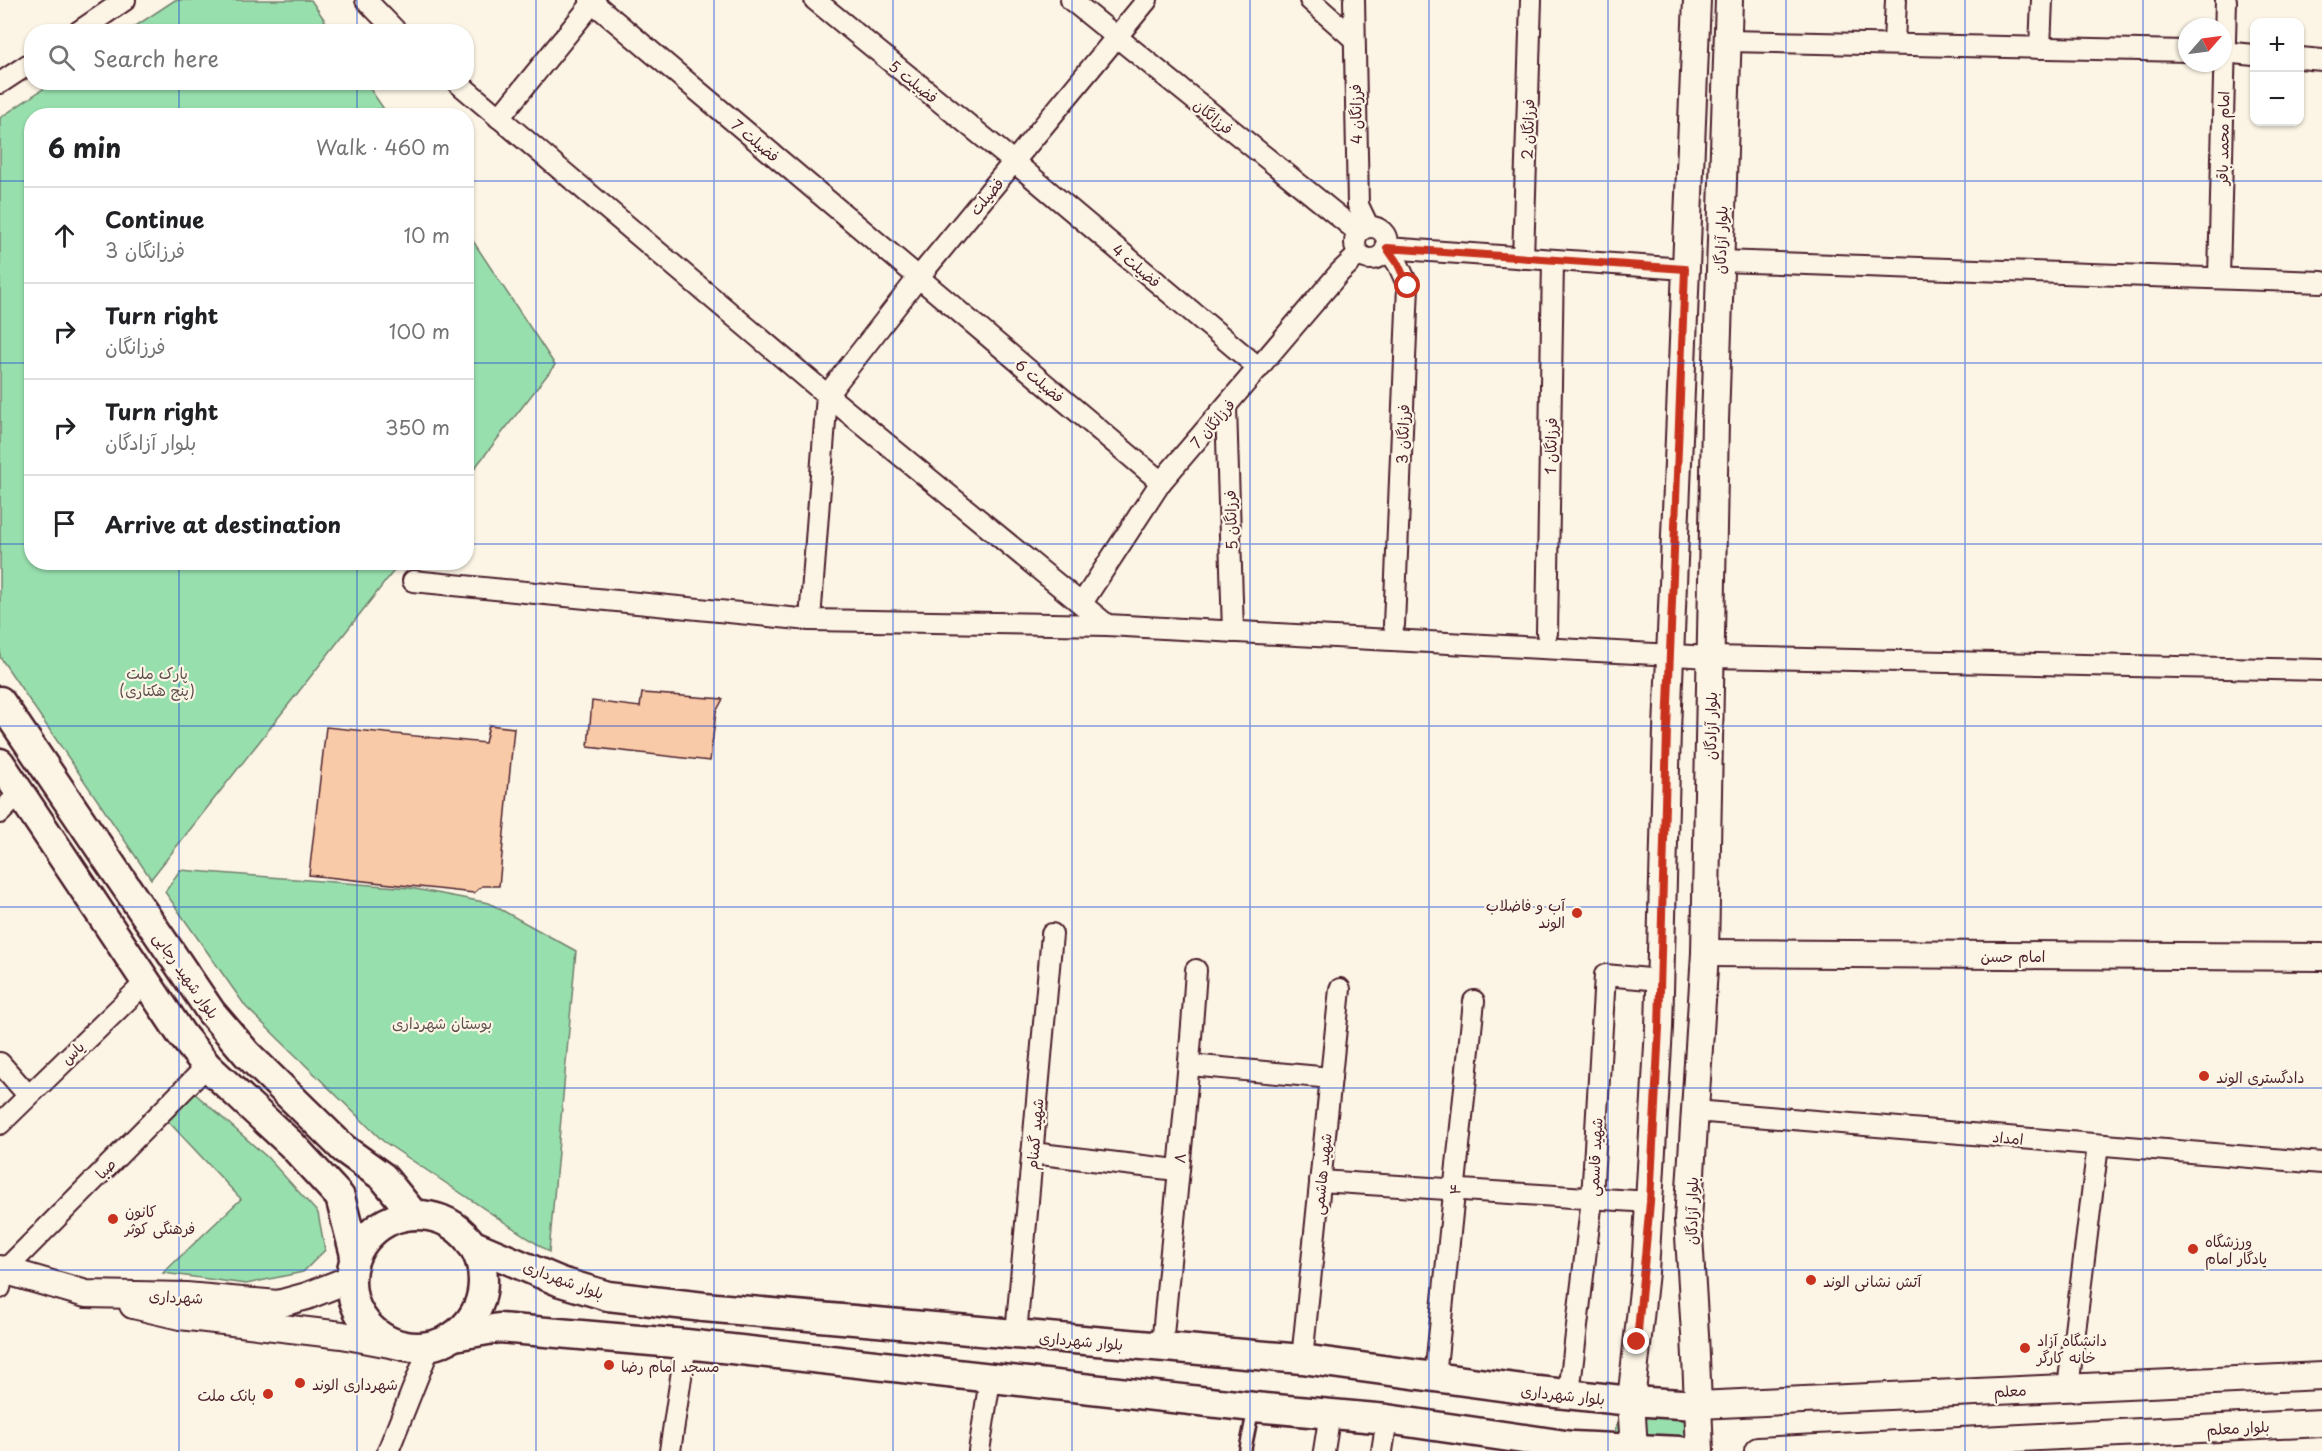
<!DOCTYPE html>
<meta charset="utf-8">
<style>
:root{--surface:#fff;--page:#f2f2f2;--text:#202124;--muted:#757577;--line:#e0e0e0}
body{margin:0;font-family:"Playpen Sans","Playpen Sans Arabic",sans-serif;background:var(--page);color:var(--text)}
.controls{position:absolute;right:18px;top:18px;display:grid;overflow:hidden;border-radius:12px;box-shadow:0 2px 4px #0004}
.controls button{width:54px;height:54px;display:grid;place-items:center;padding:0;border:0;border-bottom:2px solid var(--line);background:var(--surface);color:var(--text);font:30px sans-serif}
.compass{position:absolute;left:2178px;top:18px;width:54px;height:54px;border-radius:50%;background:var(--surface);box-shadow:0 2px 4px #0004;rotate:62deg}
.stop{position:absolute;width:18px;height:18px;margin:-14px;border:4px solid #c8321e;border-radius:50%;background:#fff}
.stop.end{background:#c8321e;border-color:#fff;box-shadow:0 2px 6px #0008}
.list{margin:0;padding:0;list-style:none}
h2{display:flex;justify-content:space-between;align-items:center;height:78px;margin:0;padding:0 24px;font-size:26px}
h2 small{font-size:20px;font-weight:400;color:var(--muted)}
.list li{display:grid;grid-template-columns:39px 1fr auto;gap:18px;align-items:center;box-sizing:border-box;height:96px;padding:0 24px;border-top:2px solid var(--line)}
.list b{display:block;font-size:22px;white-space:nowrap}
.list p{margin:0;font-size:20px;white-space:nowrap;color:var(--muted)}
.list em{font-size:20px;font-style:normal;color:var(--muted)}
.icon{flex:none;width:33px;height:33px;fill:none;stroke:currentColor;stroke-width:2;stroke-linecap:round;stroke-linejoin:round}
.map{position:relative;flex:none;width:2322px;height:1451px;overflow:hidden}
.search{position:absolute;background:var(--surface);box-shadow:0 2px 4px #0004;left:24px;top:24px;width:450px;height:66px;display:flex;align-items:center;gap:15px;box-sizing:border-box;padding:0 21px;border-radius:24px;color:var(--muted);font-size:22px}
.panel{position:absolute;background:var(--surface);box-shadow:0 2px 4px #0004;left:24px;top:108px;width:450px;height:462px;border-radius:24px}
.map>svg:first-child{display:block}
</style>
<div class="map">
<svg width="2322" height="1451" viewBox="0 0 2322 1451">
<rect width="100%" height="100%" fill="#fcf5e5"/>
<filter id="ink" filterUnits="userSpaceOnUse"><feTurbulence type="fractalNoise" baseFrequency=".0167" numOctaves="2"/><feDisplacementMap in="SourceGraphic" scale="12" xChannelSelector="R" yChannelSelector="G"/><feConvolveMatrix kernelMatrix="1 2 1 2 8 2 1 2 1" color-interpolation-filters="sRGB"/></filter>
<g filter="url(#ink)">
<g fill="#98dfae" stroke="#717f6c" stroke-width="1.5">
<polygon points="175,0 311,0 332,31 128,31"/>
<polygon points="52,83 366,83 388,115 32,116 32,562 400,563 151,879 0,657 0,118"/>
<polygon points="467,232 555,365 467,478 466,478"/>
<polygon points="180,870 410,888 489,903 576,951 549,1252 383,1141 246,1007 165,892"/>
<polygon points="192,1091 267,1157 318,1213 325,1250 303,1272 246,1284 163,1273 241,1199 166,1119"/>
<path d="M1656,1388C1693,1389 1714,1412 1711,1450L1614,1447C1614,1414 1624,1398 1656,1388Z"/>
</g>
<g fill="#f9caa8" stroke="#4a1f2b" stroke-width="1.5">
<polygon points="642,693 723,699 716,712 710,761 588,747 592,701 640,707"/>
<polygon points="489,725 514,728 499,886 482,886 474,893 309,875 326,727 485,743"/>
</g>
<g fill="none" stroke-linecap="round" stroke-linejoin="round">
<g stroke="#4a1f2b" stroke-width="15">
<polyline id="service" points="1245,1451 1254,1407"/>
</g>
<g stroke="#4a1f2b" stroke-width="24">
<g id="minor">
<polyline points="366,0 397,32"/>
<polyline points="590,0 1161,482"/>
<polyline points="815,0 1014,162 1259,368"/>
<polyline points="1071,0 1358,232"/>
<polyline points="1310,0 1353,38"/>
<polyline points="1354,0 1358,205 1368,226"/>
<polyline points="78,32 125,0"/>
<polyline points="1728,41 2187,51"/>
<polyline points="1894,43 1896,0"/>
<polyline points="2040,48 2042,0"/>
<polyline points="2223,52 2254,55"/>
<polyline points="2300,58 2322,60"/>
<polyline points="457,82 827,395 1107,625 1711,657 2322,670"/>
<polyline points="0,83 32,62"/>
<polyline points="499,118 595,0"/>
<circle cx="1371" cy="243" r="16"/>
<polyline points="1387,248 1398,264 1408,286 1394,625"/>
<polyline points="1387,248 1685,269"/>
<polyline points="1523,258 1531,0"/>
<polyline points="1720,261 2322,282"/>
<polyline points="2219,277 2226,0"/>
<polyline points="1226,407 1233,632"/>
<polyline points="413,581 810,620 1107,625"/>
<polyline points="1082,603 1161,482 1340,272 1359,254"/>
<polyline points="810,620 827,395 918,278 1147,0"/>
<polyline points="1547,633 1553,260"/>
<polyline points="0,813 20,793"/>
<polyline points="0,1063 28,1095"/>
<polyline points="1190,1065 1331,1078"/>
<polyline points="1695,1111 2322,1163"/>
<polyline points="0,1124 146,982"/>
<polyline points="1032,1153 1177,1170"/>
<polyline points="1320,1181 1650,1202"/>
<polyline points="0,1288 4,1271 207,1066"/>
<polyline points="1016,1334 1052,934"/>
<path d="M1162,1347C1173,1221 1188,1096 1196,970"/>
<polyline points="1302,1359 1340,989"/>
<polyline points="1435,1377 1474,1001"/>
<polyline points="2068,1388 2098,1145"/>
<polyline points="1569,1394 1592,1199 1605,975 1660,980"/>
<polyline points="388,1451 430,1346"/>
<polyline points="670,1451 686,1344"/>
<polyline points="979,1451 990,1379"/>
<polyline points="1324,1451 1330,1413"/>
<polyline points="1382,1451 1387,1419"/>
</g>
</g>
<g stroke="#4a1f2b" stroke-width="30">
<g id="tertiary">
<polyline points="1705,953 2322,957"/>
<polyline points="0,1269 86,1294 186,1296 278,1304 307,1296 350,1279"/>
<polyline points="133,1305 180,1316 342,1335 406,1347"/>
<polyline points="1698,1405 2322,1376"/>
<polyline points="1634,1449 1631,1401 1645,1272 1659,1028 1667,730 1697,0"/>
<polyline points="1700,1451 1695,1334 1688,1220 1705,953 1715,421 1729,0"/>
<polyline points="1758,1451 2322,1423"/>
</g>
</g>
<g stroke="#4a1f2b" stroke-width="33">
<g id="secondary">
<polyline points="0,701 211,1012 247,1054 344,1149 383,1177 414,1215"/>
<polyline points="0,763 181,1034 207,1066 292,1145 340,1197 355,1255"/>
<circle cx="417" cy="1281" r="66"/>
<polyline points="471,1244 561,1282 608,1296 704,1307 1302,1359 1538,1391 1631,1401 1698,1405"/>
<polyline points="454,1336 499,1328 686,1344 1254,1407 1387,1419 1572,1446 1680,1451"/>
</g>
</g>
<use href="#service" stroke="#fcf5e5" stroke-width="10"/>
<use href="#minor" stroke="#fcf5e5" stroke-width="20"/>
<use href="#tertiary" stroke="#fcf5e5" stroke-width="26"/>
<use href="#secondary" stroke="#fcf5e5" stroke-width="28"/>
</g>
</g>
<g fill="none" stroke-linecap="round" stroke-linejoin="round" filter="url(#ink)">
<polyline stroke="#c8321e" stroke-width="8" points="1408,286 1398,264 1387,248 1685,269 1667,730 1659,1028 1650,1202 1637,1342"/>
</g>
<path fill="none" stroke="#1d4ed8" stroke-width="1.5" stroke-opacity="0.55" d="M179,0V32M357,0V32M536,0V1451M714,0V1451M893,0V1451M1072,0V1451M1250,0V1451M1429,0V1451M1608,0V1451M1786,0V1451M1965,0V1451M2143,0V1451M179,82V116M357,82V116M0,181H32M466,181H2322M0,363H32M466,363H2322M0,544H32M466,544H2322M179,562V1451M357,562V1451M0,726H2322M0,907H2322M0,1088H2322M0,1270H2322"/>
<g fill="#c8321e" stroke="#fcf5e5" stroke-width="2">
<circle cx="1577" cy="913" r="6"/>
<circle cx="2204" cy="1076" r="6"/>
<circle cx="113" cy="1219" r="6"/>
<circle cx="2193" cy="1249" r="6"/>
<circle cx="1811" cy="1280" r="6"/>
<circle cx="2025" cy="1348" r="6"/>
<circle cx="609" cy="1365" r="6"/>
<circle cx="300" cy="1383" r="6"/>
<circle cx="268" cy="1394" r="6"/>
</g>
<g text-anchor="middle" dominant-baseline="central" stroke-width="4.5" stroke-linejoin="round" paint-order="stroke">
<g font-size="15" fill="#4a1f2b" stroke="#fcf5e5">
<text transform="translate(914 81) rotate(39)">فضیلت 5</text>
<text transform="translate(1355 114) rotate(-91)">فرزانگان 4</text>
<text transform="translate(1214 116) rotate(39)">فرزانگان</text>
<text transform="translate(1527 129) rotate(-88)">فرزانگان 2</text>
<text transform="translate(2222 138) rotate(-89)">امام محمد باقر</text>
<text transform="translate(756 140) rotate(40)">فضیلت 7</text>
<text transform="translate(986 196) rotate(-50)">فضیلت</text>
<text transform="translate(1720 240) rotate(-88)">بلوار آزادگان</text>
<text transform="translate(1137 265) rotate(40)">فضیلت 4</text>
<text transform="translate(1040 380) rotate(40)">فضیلت 6</text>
<text transform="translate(1212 423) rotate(-49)">فرزانگان 7</text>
<text transform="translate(1402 434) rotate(-88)">فرزانگان 3</text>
<text transform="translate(1550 446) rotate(-89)">فرزانگان 1</text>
<text transform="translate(1230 520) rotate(-92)">فرزانگان 5</text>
<text transform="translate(1710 726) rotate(-89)">بلوار آزادگان</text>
<text x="2013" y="955">امام حسن</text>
<text transform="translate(187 975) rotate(55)">بلوار شهید رجایی</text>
<text transform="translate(72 1052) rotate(-44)">یاس</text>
<text transform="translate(1034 1134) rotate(-85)">شهید گمنام</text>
<text transform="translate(2008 1137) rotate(5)">امداد</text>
<text transform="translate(1594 1157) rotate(-87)">شهید قاسمی</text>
<text transform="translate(1179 1158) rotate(-83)">۸</text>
<text transform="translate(105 1168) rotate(-45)">صبا</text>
<text transform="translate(1321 1174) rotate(-84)">شهید هاشمی</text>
<text transform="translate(1454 1189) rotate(-84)">۴</text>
<text transform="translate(1691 1211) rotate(-89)">بلوار آزادگان</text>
<text transform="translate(564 1279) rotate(20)">بلوار شهرداری</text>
<text transform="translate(176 1296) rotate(3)">شهرداری</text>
<text transform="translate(1081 1340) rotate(5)">بلوار شهرداری</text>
<text transform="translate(2010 1390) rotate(-3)">معلم</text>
<text transform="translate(1563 1394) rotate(6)">بلوار شهرداری</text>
<text transform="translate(2238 1427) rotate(-3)">بلوار معلم</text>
</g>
<g font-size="15" fill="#5e4f4c" stroke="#fcf5e5">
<text x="157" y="672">پارک ملت<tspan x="157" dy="17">(پنج هکتاری)</tspan></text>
<text x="442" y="1022">بوستان شهرداری</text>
</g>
<g font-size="15" fill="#4a1f2b" stroke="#fcf5e5" text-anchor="start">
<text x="1565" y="904" text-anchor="end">آب و فاضلاب<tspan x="1565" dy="17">الوند</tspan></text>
<text x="2216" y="1076">دادگستری الوند</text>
<text x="125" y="1210">کانون<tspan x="125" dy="17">فرهنگی کوثر</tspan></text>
<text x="2205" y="1240">ورزشگاه<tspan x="2205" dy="17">یادگار امام</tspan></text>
<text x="1823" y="1280">آتش نشانی الوند</text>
<text x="2037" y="1339">دانشگاه آزاد<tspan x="2037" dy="17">خانه کارگر</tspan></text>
<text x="621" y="1365">مسجد امام رضا</text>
<text x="312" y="1383">شهرداری الوند</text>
<text x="256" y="1394" text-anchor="end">بانک ملت</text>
</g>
</g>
</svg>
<div class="controls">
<button>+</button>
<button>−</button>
</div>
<svg class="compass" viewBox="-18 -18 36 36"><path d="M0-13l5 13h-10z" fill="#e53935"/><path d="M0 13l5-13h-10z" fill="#757577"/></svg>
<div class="stop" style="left:1408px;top:286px"></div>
<div class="stop end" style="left:1637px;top:1342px"></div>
<div class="search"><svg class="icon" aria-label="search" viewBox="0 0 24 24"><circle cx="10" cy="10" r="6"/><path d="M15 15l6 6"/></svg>Search here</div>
<section class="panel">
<h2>6 min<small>Walk · 460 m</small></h2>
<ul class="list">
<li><svg class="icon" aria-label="ahead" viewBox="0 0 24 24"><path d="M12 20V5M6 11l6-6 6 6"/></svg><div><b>Continue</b><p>فرزانگان 3</p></div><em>10 m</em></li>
<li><svg class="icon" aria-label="right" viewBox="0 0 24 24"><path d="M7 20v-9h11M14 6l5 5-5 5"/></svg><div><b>Turn right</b><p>فرزانگان</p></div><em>100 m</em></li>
<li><svg class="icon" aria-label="right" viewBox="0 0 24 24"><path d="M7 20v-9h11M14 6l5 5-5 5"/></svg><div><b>Turn right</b><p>بلوار آزادگان</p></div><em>350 m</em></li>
<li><svg class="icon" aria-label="arrive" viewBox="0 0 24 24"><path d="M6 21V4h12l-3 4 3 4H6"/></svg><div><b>Arrive at destination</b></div></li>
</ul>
</section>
</div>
